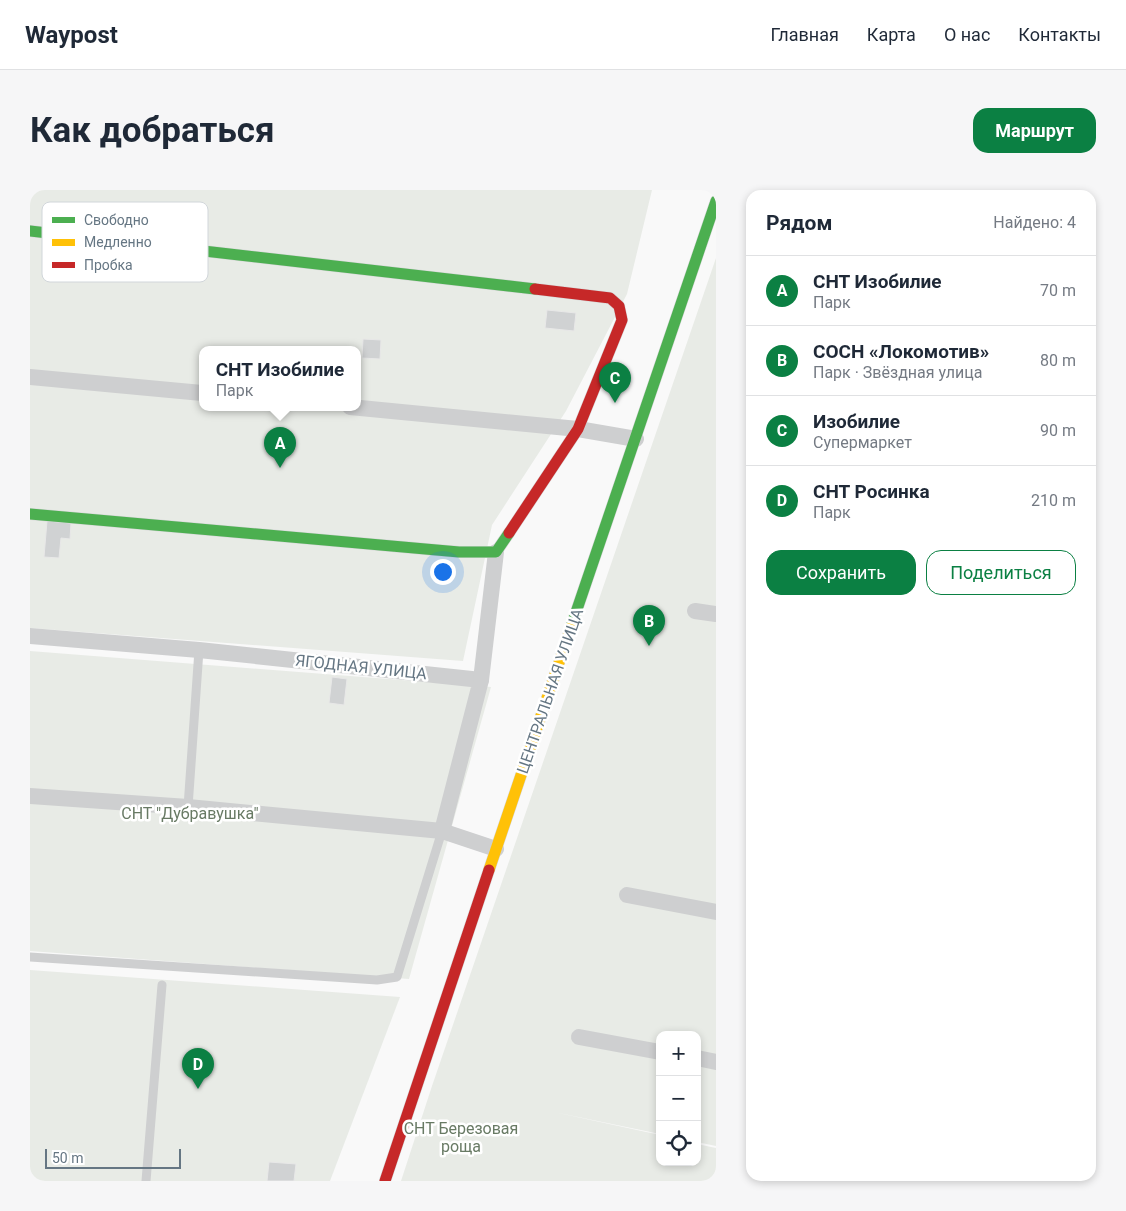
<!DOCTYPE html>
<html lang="ru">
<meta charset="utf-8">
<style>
:root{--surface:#fff;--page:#f6f6f7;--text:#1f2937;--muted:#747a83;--line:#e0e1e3;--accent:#0b8043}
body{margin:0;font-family:Roboto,sans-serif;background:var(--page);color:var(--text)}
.controls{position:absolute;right:15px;bottom:15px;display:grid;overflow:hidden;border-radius:10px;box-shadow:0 2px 8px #0003}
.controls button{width:45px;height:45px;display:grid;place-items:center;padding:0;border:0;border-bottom:1px solid var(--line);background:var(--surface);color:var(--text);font:25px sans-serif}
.scale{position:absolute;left:15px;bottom:12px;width:136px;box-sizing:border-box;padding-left:5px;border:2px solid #657683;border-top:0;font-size:14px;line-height:18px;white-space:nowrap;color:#657683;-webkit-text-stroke:4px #fff;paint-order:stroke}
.you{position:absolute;left:412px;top:381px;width:18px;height:18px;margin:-12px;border:4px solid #fff;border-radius:50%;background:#1a73e8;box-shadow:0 0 0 8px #1a73e833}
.badge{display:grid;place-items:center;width:32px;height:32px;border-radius:50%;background:var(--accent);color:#fff;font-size:16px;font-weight:700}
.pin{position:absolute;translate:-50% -41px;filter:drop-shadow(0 1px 2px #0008)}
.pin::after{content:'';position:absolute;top:26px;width:18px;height:15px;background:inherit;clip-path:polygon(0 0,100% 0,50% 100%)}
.popup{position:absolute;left:169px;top:156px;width:162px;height:65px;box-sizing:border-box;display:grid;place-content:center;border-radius:10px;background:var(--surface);filter:drop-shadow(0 1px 4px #0005);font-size:16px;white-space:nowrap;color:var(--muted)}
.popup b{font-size:19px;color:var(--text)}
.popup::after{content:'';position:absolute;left:50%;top:100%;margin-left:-10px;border:10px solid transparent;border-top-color:var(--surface)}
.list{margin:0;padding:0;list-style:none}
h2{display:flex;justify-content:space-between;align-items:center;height:65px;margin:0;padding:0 20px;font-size:21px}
h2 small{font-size:16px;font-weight:400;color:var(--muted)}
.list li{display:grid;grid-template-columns:32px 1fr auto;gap:15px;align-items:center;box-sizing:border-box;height:70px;padding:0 20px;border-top:1px solid var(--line)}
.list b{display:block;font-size:19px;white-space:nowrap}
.list p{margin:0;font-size:16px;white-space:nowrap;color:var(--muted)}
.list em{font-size:16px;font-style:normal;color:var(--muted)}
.actions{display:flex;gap:10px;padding:15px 20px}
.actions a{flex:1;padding:11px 0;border:1px solid var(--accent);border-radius:15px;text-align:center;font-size:18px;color:var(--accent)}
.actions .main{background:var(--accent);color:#fff}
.icon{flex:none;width:28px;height:28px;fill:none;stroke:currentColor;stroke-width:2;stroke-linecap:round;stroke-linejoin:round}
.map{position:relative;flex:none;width:686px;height:991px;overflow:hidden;border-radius:15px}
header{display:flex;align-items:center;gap:30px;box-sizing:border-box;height:70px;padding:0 25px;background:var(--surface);border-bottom:1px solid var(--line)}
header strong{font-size:24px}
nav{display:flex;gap:28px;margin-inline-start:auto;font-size:18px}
.intro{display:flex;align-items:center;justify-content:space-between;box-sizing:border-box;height:120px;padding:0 30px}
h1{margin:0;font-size:35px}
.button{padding:12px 22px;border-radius:15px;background:var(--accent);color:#fff;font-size:18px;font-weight:700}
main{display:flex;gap:30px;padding:0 30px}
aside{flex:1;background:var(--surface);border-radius:15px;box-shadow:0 2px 8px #0003}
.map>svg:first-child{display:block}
</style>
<header>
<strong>Waypost</strong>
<nav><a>Главная</a><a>Карта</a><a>О нас</a><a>Контакты</a></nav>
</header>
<div class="intro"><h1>Как добраться</h1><a class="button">Маршрут</a></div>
<main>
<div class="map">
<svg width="686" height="991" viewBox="0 0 686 991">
<rect width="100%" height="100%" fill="#f9f9f9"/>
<g fill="#e8ebe6" fill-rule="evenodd">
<path d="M0,0H622L597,104L536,221L462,335L433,471L0,438ZM172,159H328V217H172Z"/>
<polygon points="686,68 686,956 667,952 667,845 630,845 630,944 524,922 630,945 630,972 667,972 667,954 686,958 686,991 371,991 402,896"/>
<polygon points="0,461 461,497 379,789 0,761"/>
<polygon points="0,780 370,807 300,991 0,991"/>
</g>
<g fill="#d0d2d3" stroke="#e8e8e8">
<polygon points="517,120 546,123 544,141 515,138"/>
<polygon points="333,149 351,150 350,169 332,168"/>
<polygon points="17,331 41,333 40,349 31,348 29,368 14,367"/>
<polygon points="302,487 317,489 314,515 299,513"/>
<polygon points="239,972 266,974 264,991 237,991"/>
</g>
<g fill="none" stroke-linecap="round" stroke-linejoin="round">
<g stroke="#d5d6d7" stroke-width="12">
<g id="fast">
<polyline points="0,41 505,99"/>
<polyline points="0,324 429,362 466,362 479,343"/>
<polyline points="541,437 686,11"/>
</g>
</g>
<g stroke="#d5d6d7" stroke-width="12">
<polyline id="slow" points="459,680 541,437"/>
</g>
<g stroke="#d5d6d7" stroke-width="12">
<g id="jam">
<polyline points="479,343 548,239 592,130 589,116 580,108 505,99"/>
<polyline points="355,991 459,680"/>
</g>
</g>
<g stroke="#cecfd0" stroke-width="9">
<polyline points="158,617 169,460"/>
<polyline points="0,767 347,790 367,787 412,641"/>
<polyline points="116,991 132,795"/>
</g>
<g stroke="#cecfd0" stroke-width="16">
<polyline points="0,187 172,203"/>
<polyline points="320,217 548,239 606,249"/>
<polyline points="665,421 686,424"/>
<polyline points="0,446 169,460 451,490 412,641 466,659"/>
<polyline points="451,490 466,362"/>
<polyline points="0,606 158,617 412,641"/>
<polyline points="597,705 686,722"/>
<polyline points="549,847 630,862"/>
<polyline points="667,868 686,872"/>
</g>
<use href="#fast" stroke="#4caf50" stroke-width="11"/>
<use href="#slow" stroke="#ffc107" stroke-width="11"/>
<use href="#jam" stroke="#c62828" stroke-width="11"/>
</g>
<g text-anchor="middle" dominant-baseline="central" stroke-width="5" stroke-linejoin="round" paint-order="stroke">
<g font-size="16" fill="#657683" stroke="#fff">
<text transform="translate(331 477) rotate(6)">ЯГОДНАЯ УЛИЦА</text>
<text transform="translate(520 501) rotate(-71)">ЦЕНТРАЛЬНАЯ УЛИЦА</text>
</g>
<g font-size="16" fill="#687a64" stroke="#fff">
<text x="160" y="623">СНТ "Дубравушка"</text>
<text x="431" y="938">СНТ Березовая<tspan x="431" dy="18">роща</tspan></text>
</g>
</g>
<rect x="12" y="12" width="166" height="80" rx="8" fill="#fff" stroke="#d1d6da" stroke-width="1"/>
<rect x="22" y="27" width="23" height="6" fill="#4caf50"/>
<rect x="22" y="49" width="23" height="7" fill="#ffc107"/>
<rect x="22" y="72" width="23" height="6" fill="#c62828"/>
<g font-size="14" fill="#657683">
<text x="54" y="35">Свободно</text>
<text x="54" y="57">Медленно</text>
<text x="54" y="80">Пробка</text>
</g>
</svg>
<div class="controls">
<button>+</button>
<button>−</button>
<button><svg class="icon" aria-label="locate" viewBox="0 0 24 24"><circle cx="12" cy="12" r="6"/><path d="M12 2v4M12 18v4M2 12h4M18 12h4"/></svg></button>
</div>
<div class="scale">50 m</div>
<div class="you"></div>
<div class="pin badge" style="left:250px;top:278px">A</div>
<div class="popup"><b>СНТ Изобилие</b>Парк</div>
<div class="pin badge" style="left:619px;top:456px">B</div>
<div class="pin badge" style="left:585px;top:213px">C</div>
<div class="pin badge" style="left:168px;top:899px">D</div>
</div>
<aside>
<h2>Рядом<small>Найдено: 4</small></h2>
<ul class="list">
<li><span class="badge">A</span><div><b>СНТ Изобилие</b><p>Парк</p></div><em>70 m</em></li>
<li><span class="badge">B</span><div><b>СОСН «Локомотив»</b><p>Парк · Звёздная улица</p></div><em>80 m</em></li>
<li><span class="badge">C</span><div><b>Изобилие</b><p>Супермаркет</p></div><em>90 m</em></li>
<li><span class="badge">D</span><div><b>СНТ Росинка</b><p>Парк</p></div><em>210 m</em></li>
</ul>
<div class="actions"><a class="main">Сохранить</a><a>Поделиться</a></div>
</aside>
</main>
